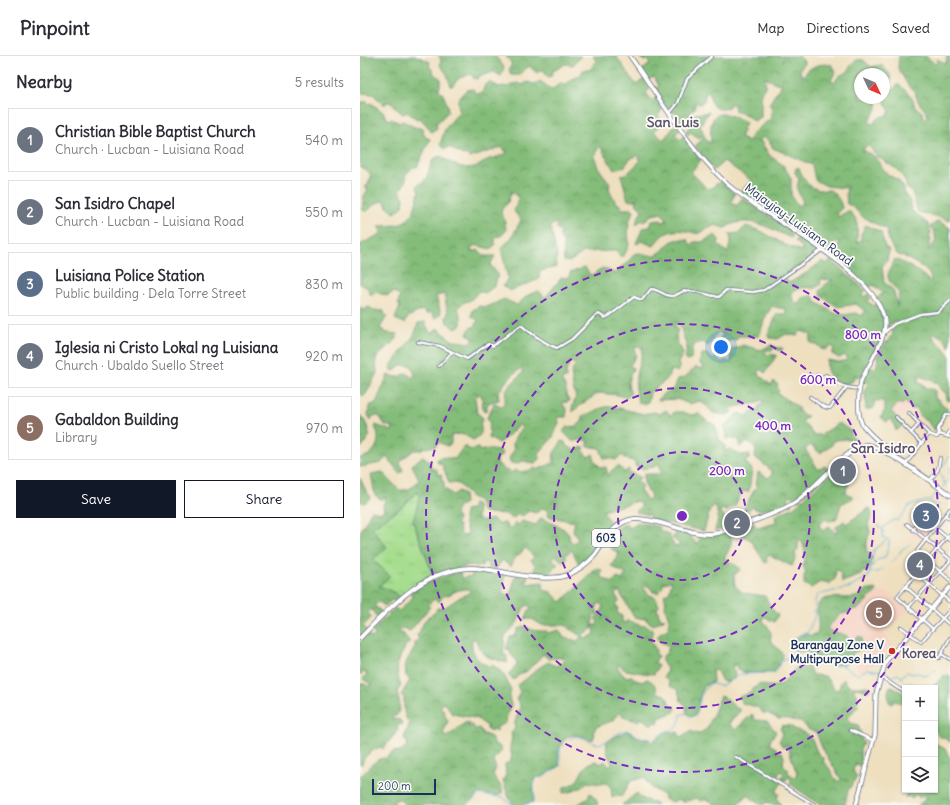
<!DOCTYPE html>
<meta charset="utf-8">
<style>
:root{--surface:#fff;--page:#f2f2f3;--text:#2b2b33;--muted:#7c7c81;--line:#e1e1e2;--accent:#111827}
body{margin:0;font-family:Delius,sans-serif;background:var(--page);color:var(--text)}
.controls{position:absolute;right:12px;bottom:12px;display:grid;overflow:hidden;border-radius:0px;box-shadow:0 1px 3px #0004}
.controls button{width:36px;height:36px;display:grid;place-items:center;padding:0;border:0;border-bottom:1px solid var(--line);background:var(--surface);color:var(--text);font:20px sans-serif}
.compass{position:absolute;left:494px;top:12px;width:36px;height:36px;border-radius:50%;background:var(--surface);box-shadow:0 1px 3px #0004;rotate:134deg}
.scale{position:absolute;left:12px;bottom:10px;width:64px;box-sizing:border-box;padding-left:4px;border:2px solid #1b2f5e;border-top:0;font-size:11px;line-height:14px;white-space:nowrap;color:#1b2f5e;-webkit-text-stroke:3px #fdfcf7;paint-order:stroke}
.you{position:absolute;left:361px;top:291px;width:14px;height:14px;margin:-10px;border:3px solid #fff;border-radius:50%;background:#1a73e8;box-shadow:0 0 0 6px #1a73e833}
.badge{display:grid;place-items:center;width:26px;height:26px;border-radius:50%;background:var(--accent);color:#fff;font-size:13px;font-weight:700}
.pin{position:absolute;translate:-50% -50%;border:2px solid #fff;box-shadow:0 1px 4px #0006}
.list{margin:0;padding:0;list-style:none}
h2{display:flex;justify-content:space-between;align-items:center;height:52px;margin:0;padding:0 16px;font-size:17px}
h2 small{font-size:13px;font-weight:400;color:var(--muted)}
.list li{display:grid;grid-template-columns:26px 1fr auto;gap:12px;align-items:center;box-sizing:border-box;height:64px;margin:0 8px 8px;padding:0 8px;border:1px solid var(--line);border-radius:0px}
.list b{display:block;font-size:15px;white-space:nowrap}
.list p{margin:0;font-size:13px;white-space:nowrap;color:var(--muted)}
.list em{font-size:13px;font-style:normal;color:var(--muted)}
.actions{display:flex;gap:8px;padding:12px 16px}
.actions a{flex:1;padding:9px 0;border:1px solid var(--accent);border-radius:0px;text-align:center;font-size:14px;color:var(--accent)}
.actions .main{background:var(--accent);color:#fff}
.icon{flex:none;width:22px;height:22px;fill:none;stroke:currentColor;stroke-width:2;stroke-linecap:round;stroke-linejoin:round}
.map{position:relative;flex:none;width:590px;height:749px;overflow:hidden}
header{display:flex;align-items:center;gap:24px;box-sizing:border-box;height:56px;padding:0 20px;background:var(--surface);border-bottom:1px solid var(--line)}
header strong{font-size:19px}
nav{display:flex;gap:22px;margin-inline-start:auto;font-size:14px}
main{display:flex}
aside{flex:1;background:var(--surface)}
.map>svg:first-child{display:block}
</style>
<header>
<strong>Pinpoint</strong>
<nav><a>Map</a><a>Directions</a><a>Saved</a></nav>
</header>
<main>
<aside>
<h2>Nearby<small>5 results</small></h2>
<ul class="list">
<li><span class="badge" style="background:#6b7280">1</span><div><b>Christian Bible Baptist Church</b><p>Church · Lucban - Luisiana Road</p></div><em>540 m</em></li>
<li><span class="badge" style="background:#6b7280">2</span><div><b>San Isidro Chapel</b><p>Church · Lucban - Luisiana Road</p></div><em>550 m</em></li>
<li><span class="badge" style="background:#5c6f8a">3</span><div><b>Luisiana Police Station</b><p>Public building · Dela Torre Street</p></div><em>830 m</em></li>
<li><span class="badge" style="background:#6b7280">4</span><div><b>Iglesia ni Cristo Lokal ng Luisiana</b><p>Church · Ubaldo Suello Street</p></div><em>920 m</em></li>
<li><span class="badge" style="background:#8d6e63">5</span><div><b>Gabaldon Building</b><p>Library</p></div><em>970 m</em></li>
</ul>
<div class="actions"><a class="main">Save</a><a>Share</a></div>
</aside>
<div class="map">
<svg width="590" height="749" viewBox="0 0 590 749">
<defs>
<pattern id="grass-tufts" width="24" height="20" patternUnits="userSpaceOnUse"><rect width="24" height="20" fill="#a6dd8e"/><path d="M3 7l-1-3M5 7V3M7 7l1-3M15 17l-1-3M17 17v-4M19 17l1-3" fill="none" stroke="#8ebe7d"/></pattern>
<pattern id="forest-crowns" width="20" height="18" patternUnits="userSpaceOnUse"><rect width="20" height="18" fill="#84bc79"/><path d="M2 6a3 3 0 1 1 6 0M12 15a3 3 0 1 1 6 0" fill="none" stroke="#6b9966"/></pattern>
</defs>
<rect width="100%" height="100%" fill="#fdfcf7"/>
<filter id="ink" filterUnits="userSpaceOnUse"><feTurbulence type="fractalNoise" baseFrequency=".025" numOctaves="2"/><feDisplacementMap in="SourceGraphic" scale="8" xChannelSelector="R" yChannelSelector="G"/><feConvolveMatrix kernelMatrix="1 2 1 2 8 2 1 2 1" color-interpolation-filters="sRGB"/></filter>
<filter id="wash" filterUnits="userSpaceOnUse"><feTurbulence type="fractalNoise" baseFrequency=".012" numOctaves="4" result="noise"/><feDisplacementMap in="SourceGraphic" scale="16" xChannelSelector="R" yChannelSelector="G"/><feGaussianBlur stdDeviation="0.9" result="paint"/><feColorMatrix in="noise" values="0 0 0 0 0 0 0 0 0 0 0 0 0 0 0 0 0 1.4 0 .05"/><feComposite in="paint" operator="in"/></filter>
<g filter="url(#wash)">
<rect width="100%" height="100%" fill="#eedfbf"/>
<g fill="#f5d2c2">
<polygon points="545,345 551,351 539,363 531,355 539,347"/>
<polygon points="557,455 560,457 557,461 561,464 563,462 574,472 563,486 557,481 554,483 550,479 554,475 547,468"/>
<polygon points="517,535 521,537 526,536 531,539 548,554 523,577 538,593 532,599 529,597 524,605 515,607 499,617 494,611 502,599 500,594 502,583 488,584 467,572 481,558 490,556 493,553 498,553"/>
</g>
<polygon fill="url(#grass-tufts)" stroke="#608676" points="57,436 60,439 53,465 73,519 60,525 40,541 35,537 19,530 13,504 11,472 43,450"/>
<g fill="url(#forest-crowns)" stroke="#50766c" fill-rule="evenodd">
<polygon points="0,0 57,0 70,6 69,10 73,14 73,17 81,23 79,34 83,38 88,51 87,54 89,55 76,68 77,72 71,76 71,74 60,62 57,63 47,56 43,58 34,51 34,47 31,48 31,46 26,46 26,48 23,48 13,38 2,37 0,35"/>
<polygon points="78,0 135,0 144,11 141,20 134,16 119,20 117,23 113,22 112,18 99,22 91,31 87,18 80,9 81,3"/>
<polygon points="146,0 221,0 213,9 205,8 192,16 192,19 189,21 185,18 186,15 182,14 177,17 169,10 160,19 151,19 149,13 152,8"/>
<path d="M233,0H256L276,29L284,23L290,33L286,37L292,45L296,41L303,51L298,60L303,65L294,75L303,84L316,69L320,74L315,78L320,84L324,80L341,104L331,116L348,134L361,125L375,138L371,146L377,150L382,142L434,177L431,182C411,173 386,157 365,172L355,169L338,178C321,172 303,172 294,190L281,185L278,188L276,187L283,172L290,171L292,165L300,164L304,166L307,163L301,157L289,160L287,164L280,165L277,169L276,167L282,154L277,149L276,142L273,145L268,144L261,119L267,118L280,105L277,99L270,103L264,111L254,114L240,90C228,103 242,117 250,127L249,133L256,147L261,149V153H272L274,156C267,166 268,174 269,186C269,190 266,195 265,198L261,201L255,195L224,196L209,206L204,205L203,187L199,179L202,178L197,173V167L190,170L197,199L196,206L197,211L180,215L179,223L150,235L143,230L148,222L141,193L152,181L161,164L154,155L159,143L152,135L147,148L142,153L141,158L145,164L146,175L142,179L135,182V189L130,193L116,189L111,192L112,196L119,194L124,200H135L130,209L138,218L135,230L125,237L119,235L111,244L102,247L98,253L101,260V269L94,273L87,266L86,262L88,257L84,238L76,240L81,258L75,263L72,256L67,258L62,254L48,261L45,267L35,263L40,251L38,247L40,240L34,236L27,240L16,236L13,239L9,237L8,232L0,228V189L22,177L19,170L38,169L47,164L53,158L57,144L59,136L57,130L66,123L73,103L80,100C92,108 104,115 118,110C122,108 126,104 129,103C136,102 141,100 147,97L142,91L110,102L106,98L103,99L89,91L85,93L80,89L85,73L99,56L98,43L106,34L113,33L116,38L122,37L125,29L130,26L139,31L143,30L147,31L157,27L163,29L167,26L174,28L180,25L192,34L200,27L207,28L211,23L220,20L223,14H230L236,5Z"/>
<path d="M280,0H439L444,5V8L440,14L441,20L444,19C451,9 461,7 472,9L476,15L471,24L474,27L479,20L488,16L491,9L497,4H503L511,11L521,9C532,19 535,22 524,34V18H500V42H516C520,52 515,56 509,64L511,69L520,61L528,59L530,55L525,47V41L538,28C546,35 553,40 555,51L562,56L565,63L568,60C562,48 557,48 555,35L549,31L538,12L539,0H566L576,9L577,3L586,8L587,0H590V165C588,163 564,157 558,156L552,136L547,132C543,112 531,111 517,100C512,97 513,92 507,89L503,94L514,100L528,119L538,124L544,132L545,139L550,145L551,154L568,168L571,178L569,180L571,183L568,195L576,185L574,174L570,171L578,165L590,172V291L583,282L574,277L572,278C575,287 586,291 590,301C590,306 590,336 590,345L587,344L586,337L580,333L578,327L560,320L557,326L564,329L566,333H573L575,335V343H578L583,350L588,352L574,375L566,363L564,364L558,358L559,355L556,352L552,353L545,346L542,349L539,347L531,355L543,369L536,375L532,363L526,366L521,361L525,354L524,345H514V352L506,354L505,334L508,328L502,323L508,311L516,313L518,303L517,301L526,286H529V282L533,279L532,274L538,269L535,266L530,268L527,271L516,243L523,237L513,229L508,232L472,200L480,187L478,185L463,195L407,156L414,148L404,142L395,148L380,137L391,124L364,105L354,114L335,90L343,83L341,80L338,82L331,76L328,79L325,75L330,71L327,67L320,64L317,66L315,63L318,61L315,56L312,57L294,34L299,30L294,21L288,24L281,15L290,8L287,3L284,5ZM404,21L416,27L422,28L409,48L412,52L410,64C407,65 395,75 393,78C391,79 390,84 389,86L380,82L386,66C360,53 348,53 351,86H347L340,69L349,56L336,58L332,60L329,57L334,53L336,46L340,48L344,45L346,36L349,35C351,48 352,56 368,52L371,47L374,49L375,56L380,55L394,65L401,61V37L406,29ZM403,81L408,84L413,92L452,109L455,124L467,130L487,132L486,137L487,148C495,150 496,155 502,160C508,164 521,171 527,173C527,183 532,195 540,200L542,199C550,205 572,213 571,225L570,226C560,215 548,209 535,203C526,222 524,219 539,237L537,251C535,240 535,232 524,227L522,210L527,205L529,194L525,191L521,176L506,169L501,178V183L497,187C497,176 501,163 488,155L478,161L477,157L482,152C480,143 476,139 470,134C452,136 445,128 439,112H436L435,117L439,122L437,133L443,146L438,150L431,139V122L423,109L410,100L400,84Z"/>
<path d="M0,46H7L8,48L11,47L24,57L26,62L29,64L31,63L40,67L42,65C50,67 53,73 62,72L65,81L70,83L57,111H53L45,119L46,124L40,135L44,143L43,150L35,157L27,151L25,145C15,145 13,151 6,156L2,153L4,140L8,134L4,131L8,129L11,120L9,116L0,111Z"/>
<path d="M386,170L401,175L425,189L442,195V191L435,185L439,180L456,192L454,195L458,199L425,222L429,227L448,216L462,205L467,208L471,204L506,235L502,239L504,241L508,238L511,241L507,245L514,250L516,248L524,266V277L501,322L496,320L492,326H488V329L492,330L491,332C477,327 464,321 467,304L479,306L487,304V301L485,299L479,302L472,298L474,293L473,291L470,290L466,294L461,293L459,290L450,286L451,278L440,275L437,280L426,278L418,283L409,282L408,279L417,258H426V253C421,252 417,252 412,250L405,262L399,280H378L376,284L367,285L361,294L358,295L354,292L363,278L358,275L349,289L347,290L344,286C329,289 333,290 331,303L328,305L325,304C329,291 323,279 319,267H315V272L318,274L316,279L317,288L321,292L323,298L318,307L320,313L317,316L314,314L310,315L307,323L290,336L288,346L285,348L278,346C276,335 274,323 278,312C280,304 282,300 282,291L274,292L276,300L270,309L273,312L268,325L269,333L271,337L267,342L258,339L239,337C232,341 217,351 213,356L212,352L216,341C212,334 213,326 211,317L216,308L210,306L206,315V322L201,324L206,332V339L210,345L202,347L207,354L206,361H198L199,367L193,381L179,397V403L175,407L162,405L157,408L151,407L149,403L154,394C151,386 156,378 162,372L159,369L148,380L138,387L129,382V378L130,376L128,374L130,368L127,362L134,347L141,350L145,346L146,334L163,316L162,312C151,319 145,326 138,337L139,344L128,347L126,355L123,354L122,340L119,338L115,342L117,357L123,362L120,368C123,376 121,380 113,384C105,379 101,376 91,380V388L87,390L78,386L76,390L66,392L63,391L62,394H54L40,405L43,415L39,417L27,401L21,407L0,411V402C15,400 23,384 15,371L16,369L32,375L33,371L25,369L19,360H12L11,365L8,359L9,350L16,347L28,319L37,321L47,317L52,322L55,318L51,309H40L35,315L30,313C37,296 55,286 58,267L65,266L70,277L75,276L77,272L93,285L111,287L113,281L107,278L111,271H115L118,264L111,260L113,254L119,250L127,251L144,243L157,249L168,239L179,235L185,242L202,221L206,222L209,221L210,217L225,211L229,218L234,219L237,215L243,212L256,218L261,211L268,207L274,198C283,195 288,201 295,199C308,195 306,180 328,184L331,190L334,186H342L355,179L359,184L358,189L368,197L371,183L369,178L379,177ZM460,223L473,224L466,228L460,235L461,240L478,251L496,248L505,255L502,260L495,257L485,259L476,258L456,246L453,240L442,242L439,249L434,246L431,238L432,235C436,234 439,233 442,232C452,229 450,237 461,228Z"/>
<polygon points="0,251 3,254 9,251 13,254 24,255 24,258 27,260 20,272 27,277 37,278 37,283 16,302 17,317 6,338 3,340 0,338"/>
<path d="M383,289L401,294L411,289L417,292H423L421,295L414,292L412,294H406L405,298L417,299L405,317L400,313L398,318L411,329L414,325L418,329L417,332L419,334L417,337L439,352L438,355L444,359L448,360L442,366L447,370L453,379H461L479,367L492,376L490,378L495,383L474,384L472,389L460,397L451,389L445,393L458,413L465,410L471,416L437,445L431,439L428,442L432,448L413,456L411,451L402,454L395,453L393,450L387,455L386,453L384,454V457L380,460L396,431L398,416L408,422L412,419V415L395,401L396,394L393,389L388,386L380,391V386L378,383H366L367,378L364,370L374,362L377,358L381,357L386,360L398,353L399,350L403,348V344H400L398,347C394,347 373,351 371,352L372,356L366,359L353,357L347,350L339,345L329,348L317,343L298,344L303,338L314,333L318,323L324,322L336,311L344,313L343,310L339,307L342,298H346L353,303L356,301L361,306L367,304L371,308V294Z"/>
<path d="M251,350L283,358L294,356L300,358L306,354L310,358V361L314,356H323L331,359L339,358L348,366L355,369L359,383L365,389V395L370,393L380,399L389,398L390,402L385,406L392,413L389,435L381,436L375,450L367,455L361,453L360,457L364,459L363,462L369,464L371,470L355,475L358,462L356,449L350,453L344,475L289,463L290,459L276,456L282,449L277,445L243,455L252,470L232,499L220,510L212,494L205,499L207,502L203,506L196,500L192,504L198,508L189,517V520L176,519L177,517L174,513L176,510L171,504L174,501L166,492L156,501L151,510L142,504L136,513L128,511V507L123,506L122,511L112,509L73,519L53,465L60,439L57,436L43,450L12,472L27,491L13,504L30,520L19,530L35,537L40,541L36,546L32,544L25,550L19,546L14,549L24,558L19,564L11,553L8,557L12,561L3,570L8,575L0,583V476L12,454L20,457L24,454L23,449L26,442L23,441L22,444L15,439L11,418L22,416L39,434C48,435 55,431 59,423L52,409L63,400L70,406L72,414L74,412L77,414V418L82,419L81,421L84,427V432L93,439L99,435L104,439L105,447L98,451L95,458L98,463L96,468L99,469L100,477L103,480L108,478C105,469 102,463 106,454L113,452L112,449L114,447L118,451L117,461L121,465L133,463L138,468L145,467L149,473L155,467L159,469L162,465L176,469L181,462L204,473L209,479L210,485L214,487L218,483L213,474L215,466L191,461L188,459L187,454L183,452L176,457L169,455L162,460L158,458L154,462H150L146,458C139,457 131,458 123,457L119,445C116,443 112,442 110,440C103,434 101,425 89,427L82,408L78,407L77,403L81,401L95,403L104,390L111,394L118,392L120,395L128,393L142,396V400L138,401L137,407L146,415L148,414L152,417L154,414C161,417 169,415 175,412L177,414L193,407L194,397L202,385L205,386L206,389L214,394L224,391L225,393L223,395L228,401L233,398L235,405L241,412L246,411L248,420L252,414L259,410L264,416L269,413V416L280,421L277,426L282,429L280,435L287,444H289L291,440C287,433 282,427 284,418H301L299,407L294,411L281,413L276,411L274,405L265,403L263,399L255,404L249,402L244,403L240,392L227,390L229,387C225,382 218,385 212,385L203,375L207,371L217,370L223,364L222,360C232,358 239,351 251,350Z"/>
<polygon points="0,360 2,360 9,373 8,377 10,379 2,391 0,390"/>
<polygon points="479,412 485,421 481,425 485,428 489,428 486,434 487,438 493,440 493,442 481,448 476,464 468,465 466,463 459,468 462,475 469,470 475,477 478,474 475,472 484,465 486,468 509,452 511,453 512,460 508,467 510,476 508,481 506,494 513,503 507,515 502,516 501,519 482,526 481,518 476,513 475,523 469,528 460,526 451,532 444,528 444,520 446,516 443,510 446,500 442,485 438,485 438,493 435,497 436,500 432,510 410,499 406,502 407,506 405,507 391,484 381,479 377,473 394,467 395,471 397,472 416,467 415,460 434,451"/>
<polygon points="0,422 6,435 11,441 5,447 0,445"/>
<path d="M277,466L300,471L299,474L308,478L315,491L319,490V487L312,482L315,480V473L330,476L329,479L337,488L342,479L353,480L370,475C374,486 370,493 364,502L381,513L374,519L375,530L383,537L405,540L411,552L418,559L414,566L404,560L403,565C409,571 413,577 410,584L423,598L422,604L415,616L386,617L377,613L375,608L372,611L375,618L374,623L365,626L362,625L357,615L352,614L353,626L345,629L340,639L337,657L331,661L326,655L327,651L321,645L318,634L310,630L309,626L304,621L307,613L302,605V600L307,597L309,590L299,585L297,582L300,577L308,573C311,564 308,562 306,554C304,549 307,545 304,539L309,536L312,525L303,527V530L298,537L293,536L289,530L283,531L288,538L296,542L299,550L297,553L300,562L305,563L293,569L285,563L274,561L259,535L255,538L259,545L256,549L258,552L257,555L258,558L262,560V566L266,567L267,564L282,570L285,569L293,575C290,585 290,586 297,594L295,595L298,601L295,606L298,610L294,618C283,618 275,615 265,614L259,609L257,611L265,621L272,620L276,624L282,626L287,623C293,626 297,629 297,637L306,639L310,649L316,652L314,656L299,662L298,667L294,666L292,669L281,662L279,665L265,662L259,656L254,664L236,671L233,677L235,678L233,684C227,683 221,678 214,679C200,681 195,698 200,709L182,721L174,722C172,730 175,738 173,745L161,749H154C148,742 146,733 143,724L146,719L145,708L150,706C153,700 151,698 150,693C150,687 153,684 151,677L155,673C153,663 161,656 160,647L156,644L160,636L157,629C169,623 175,612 189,606L195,610L202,607L204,603L203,601L188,603L183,598C181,601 170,612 168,614C163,618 158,618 155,623H152L148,618L157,609L156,604L151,599L149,593H146L150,581L156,579L158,573L164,570C173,575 177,575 186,575L189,577L199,574L204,582L218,585L221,580H224L226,583L235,578L233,569H237L238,566L235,563L243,553V550L239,547L236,553L238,557L233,561L232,573L223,578L219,579L205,569H182L172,563H165L171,551L168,549L164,551L157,567L145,580L143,597L147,600V607L128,601L119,593L116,583H112C110,595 117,606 128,610L132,609C143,614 147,624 151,635L149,641L151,649L147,659L146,667L137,671V675L132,673L131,675L127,673V670L116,662L92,658L87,649L83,647L80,652L84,654L85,660L88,665L83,678L87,681L106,666L109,667V671L112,669L115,673L119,672L122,676V679L124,678L131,681L134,688L139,690L142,695L133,704L136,712L133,719L142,732V737L136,740L119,738L107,749H45L39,743L33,745L35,749H0V720C11,714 12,702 26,702L34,695L40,696L48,688L44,682L50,666L47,665L44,655V641L41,639L50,624L46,620C45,614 45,608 48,603C51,597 56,593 55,586L59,584L57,579C61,575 62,569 65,564C70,559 76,558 77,552H84L102,540L109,538L110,533C94,532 94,539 83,540L79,546L75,543L70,546L69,552L50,575L43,572L39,575V577H43L50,587L45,589C45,595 42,596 40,601C36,610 37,622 41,630L37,635C39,644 42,652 36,660H32V663L40,664L42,668L37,670L38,674L23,693L20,691C12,695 4,699 2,708H0V628H5L9,631L11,628L3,623L7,618L4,616L1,619L0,618V586L8,579L12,582L15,579L12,575L35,552L39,555L53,541L50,537C66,526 81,520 100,516L102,522L112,520L113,514L145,519L142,538L151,539L155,520L168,521L166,528L183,526V534L191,536L201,546L237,512L243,515L240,520L253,527L257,521L262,524L266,518L251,510L260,497L251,493L258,477L256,473L266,467L269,472L276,469Z"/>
<path d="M508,533L512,534L516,533L517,535L498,553H493L490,556L481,558L467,572C473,578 480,576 487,580L488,584L496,583L499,580L502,582L500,594L494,596L488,607C471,614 461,603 447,596C443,594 438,595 434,595C434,587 435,579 445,577L451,580L457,577C461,567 454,558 459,548C465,537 486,544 496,541C500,540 504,535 508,533Z"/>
<path d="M443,609L448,610L453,619L465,620L475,634L479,633L481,626L484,623C487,635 501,630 509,630V635L497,632L493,634L498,640L497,641L499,644L496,646L499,649L487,662L490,667L498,669L502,681L501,684L504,686L500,693L501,710L495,708L493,715L497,721L488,734L485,749H467L463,747L460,749L429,727L432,724L428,721L425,725L421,722L424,718L421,715L416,723L422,726L416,736L419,738L417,742L421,749H411L408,746L402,749L397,747V743L394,744L388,739L376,749H355C352,744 346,743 340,745L337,742L323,746L318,743L312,746L305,743L304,739C294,734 289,731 284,721L271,725L262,740L252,741L251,732L247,727L240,728L227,726L221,732L214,733V735L203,737L204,731C227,726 215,711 236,705L241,708L244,705L250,710L252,707C248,699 245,695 247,685L267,675L281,683L290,684L292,686L307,676H318L321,682L331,675L338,678L347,673L361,640C371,644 371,651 381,654L369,667L375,674L392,658L395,664L407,665L416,676L410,685V689L416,692L417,696H422L424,701L423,708L428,713V717L435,721L437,718L429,694L427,690L423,691L419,685L421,682L422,675L420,673L422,669L427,670L430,669L434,673L445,677L452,683L457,696L464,703L463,706C470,710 472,720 478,726L481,723L462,692L456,676L449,674L441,665C432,666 430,661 419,663L407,657H403L397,651L382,647L379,641L387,638L399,628C433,637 422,616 443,609Z"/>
<polygon points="583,620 590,620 590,686 583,681 579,681 575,673 575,632 572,632"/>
<polygon points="530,630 545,638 545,648 534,645 532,648 529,646 528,635"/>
<polygon points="575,687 585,693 590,702 590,749 558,749 566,743 564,739 559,742 557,738 551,743 548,740 545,742 548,734 575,734"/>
<polygon points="230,737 236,743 238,749 217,749 228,742"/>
<path d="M277,737C281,745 290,744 297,749H262Z"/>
</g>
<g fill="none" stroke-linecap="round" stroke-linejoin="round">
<g stroke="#4ea9cc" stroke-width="1">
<polyline points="590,411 590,417"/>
<polyline points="585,429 579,415 590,400"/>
<polyline points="583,431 590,422"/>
<polyline points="571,445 571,447 580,449"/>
<polyline points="523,472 533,464 538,464 550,449 570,444 579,434"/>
<polyline points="539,499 542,493 549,490"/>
<polyline points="531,507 537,501"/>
<polyline points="510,513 517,504 525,502 529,489 529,484 523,481 523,473 520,472 518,469"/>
<polyline points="510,516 518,516 523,513"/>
<path d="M437,595H434V587L438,580L447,578C450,571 455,562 455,555C455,548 454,546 457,539L491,531L509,520L514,494L526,484"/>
<polyline points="525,616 530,621 538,618 546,627 560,629 566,632"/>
<polyline points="541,621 547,616 553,618 558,617 566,620 576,614"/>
<polyline points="572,632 583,620 587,621 590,620"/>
<polyline points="107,749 119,738 142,741 153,749"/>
<path d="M163,749L173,746C176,738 172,730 175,722L183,721L200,710V692C222,665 228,695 245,686C253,682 257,676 267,674L281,682L290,683L292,686C296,683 299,679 303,677C314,671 316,677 321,661L320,659L326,657L331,661L336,659L341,639L350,627L361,630L381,618L414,617L422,604L436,598L437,595H445L468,609H482L498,619L507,613L521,615"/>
</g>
</g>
</g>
<g filter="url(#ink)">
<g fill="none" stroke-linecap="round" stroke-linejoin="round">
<g stroke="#656d80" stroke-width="4">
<g id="street">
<polyline points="310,57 318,47 327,23 352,0"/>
<polyline points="525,276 534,268 560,258 578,256 590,245"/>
<path d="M58,286L80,290L107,303L128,288L133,290L161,269C169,276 189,290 197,292L212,283L234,261L239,258L245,262L249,260L274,241L282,244L291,233C299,233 304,240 311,240C316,241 320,235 325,235C337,234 348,239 359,241L366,234L393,236L404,234L462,194"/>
<polyline points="79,310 92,296"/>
<path d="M457,319L462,321L466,319C475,329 486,332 499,333"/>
<path d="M450,341C457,345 461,352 470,352L486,332"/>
<polyline points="549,357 569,378 577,381 579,378"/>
<polyline points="590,358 586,359 578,373 579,378 590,381"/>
<polyline points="536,361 561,387"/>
<polyline points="551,377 559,368"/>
<polyline points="587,380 590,375"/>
<polyline points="545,409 569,378"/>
<polyline points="570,425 578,413 580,402"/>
<polyline points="590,453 557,495 590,524"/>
<polyline points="585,459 590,463"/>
<polyline points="547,468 590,503"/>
<polyline points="553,474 563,462 590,484"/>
<polyline points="557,518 590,546"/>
<polyline points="546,531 590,569"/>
<polyline points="548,552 590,505"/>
<polyline points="541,571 561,586 590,554"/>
<polyline points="573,573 537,541 590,478"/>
<polyline points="581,598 590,603"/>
<polyline points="579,602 590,582"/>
<path d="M520,621C528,624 534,631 543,635"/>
<polyline points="490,674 514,685"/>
<polyline points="376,701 455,749"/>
</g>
</g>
<g stroke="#656d80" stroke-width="5">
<g id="secondary">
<path d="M270,0C298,40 330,93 365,126C405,164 509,208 524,261C530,279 508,308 501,325C498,337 497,357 502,368C507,377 528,393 536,401"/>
<polyline points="496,749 515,679 516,638 526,605 590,531"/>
</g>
</g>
<g stroke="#656d80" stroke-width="5.5">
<path id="primary" d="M0,582C31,551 61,515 109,512C123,511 139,516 153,518C166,521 196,524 207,519C217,515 228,507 235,499C246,484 253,466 274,463C297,461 336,483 358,477C380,470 415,459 434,447C454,435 486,392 505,389C520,387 576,429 590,439"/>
</g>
<use href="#street" stroke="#fff" stroke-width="2.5"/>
<use href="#secondary" stroke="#fff" stroke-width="3.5"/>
<use href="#primary" stroke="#fff" stroke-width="4"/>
</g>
</g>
<g fill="none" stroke="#7b2cbf" stroke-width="2" stroke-dasharray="7 5">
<circle cx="322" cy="460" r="64"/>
<circle cx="322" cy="460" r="128"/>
<circle cx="322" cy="460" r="192"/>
<circle cx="322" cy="460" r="256"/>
</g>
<circle fill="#c8321e" stroke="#fdfcf7" stroke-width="1.5" cx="532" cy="595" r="4"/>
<g text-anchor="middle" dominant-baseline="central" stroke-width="3.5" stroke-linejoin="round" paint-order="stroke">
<rect fill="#fdfcf7" stroke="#5f6c8c" stroke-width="1" x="232" y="473" width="28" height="18" rx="3"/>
<g font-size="11" font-weight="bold" fill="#1b2f5e">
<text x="246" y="482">603</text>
</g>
<g font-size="12" fill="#1b2f5e" stroke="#fdfcf7">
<text transform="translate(439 168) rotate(36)">Majayjay-Luisiana Road</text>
</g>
<g font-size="12" font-weight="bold" fill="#1b2f5e" stroke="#fdfcf7" text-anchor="end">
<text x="524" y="588">Barangay Zone V<tspan x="524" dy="14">Multipurpose Hall</tspan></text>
</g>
<g font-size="13" font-weight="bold" fill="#5c536b" stroke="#fdfcf7">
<text x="559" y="597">Korea</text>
</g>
<g font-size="14" font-weight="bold" fill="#5c536b" stroke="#fdfcf7">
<text x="313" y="66">San Luis</text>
<text x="523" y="392">San Isidro</text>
</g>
</g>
<circle cx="322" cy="460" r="6" fill="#7b2cbf" stroke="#fdfcf7" stroke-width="2"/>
<g font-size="12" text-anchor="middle" font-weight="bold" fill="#7b2cbf" stroke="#fdfcf7" stroke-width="3.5" stroke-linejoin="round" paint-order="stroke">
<text x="503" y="283">800 m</text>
<text x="458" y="328">600 m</text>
<text x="413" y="374">400 m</text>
<text x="367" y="419">200 m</text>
</g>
</svg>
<div class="controls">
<button>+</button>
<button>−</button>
<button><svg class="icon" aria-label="layers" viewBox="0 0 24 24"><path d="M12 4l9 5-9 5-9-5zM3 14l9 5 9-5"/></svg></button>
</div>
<svg class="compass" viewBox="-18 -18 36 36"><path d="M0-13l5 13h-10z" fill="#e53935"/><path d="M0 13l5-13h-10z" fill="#7c7c81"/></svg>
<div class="scale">200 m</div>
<div class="you"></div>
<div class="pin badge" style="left:483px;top:415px;background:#6b7280">1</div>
<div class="pin badge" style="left:377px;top:467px;background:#6b7280">2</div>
<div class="pin badge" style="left:566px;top:460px;background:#5c6f8a">3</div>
<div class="pin badge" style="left:560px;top:509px;background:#6b7280">4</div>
<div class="pin badge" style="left:519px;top:557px;background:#8d6e63">5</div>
</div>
</main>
